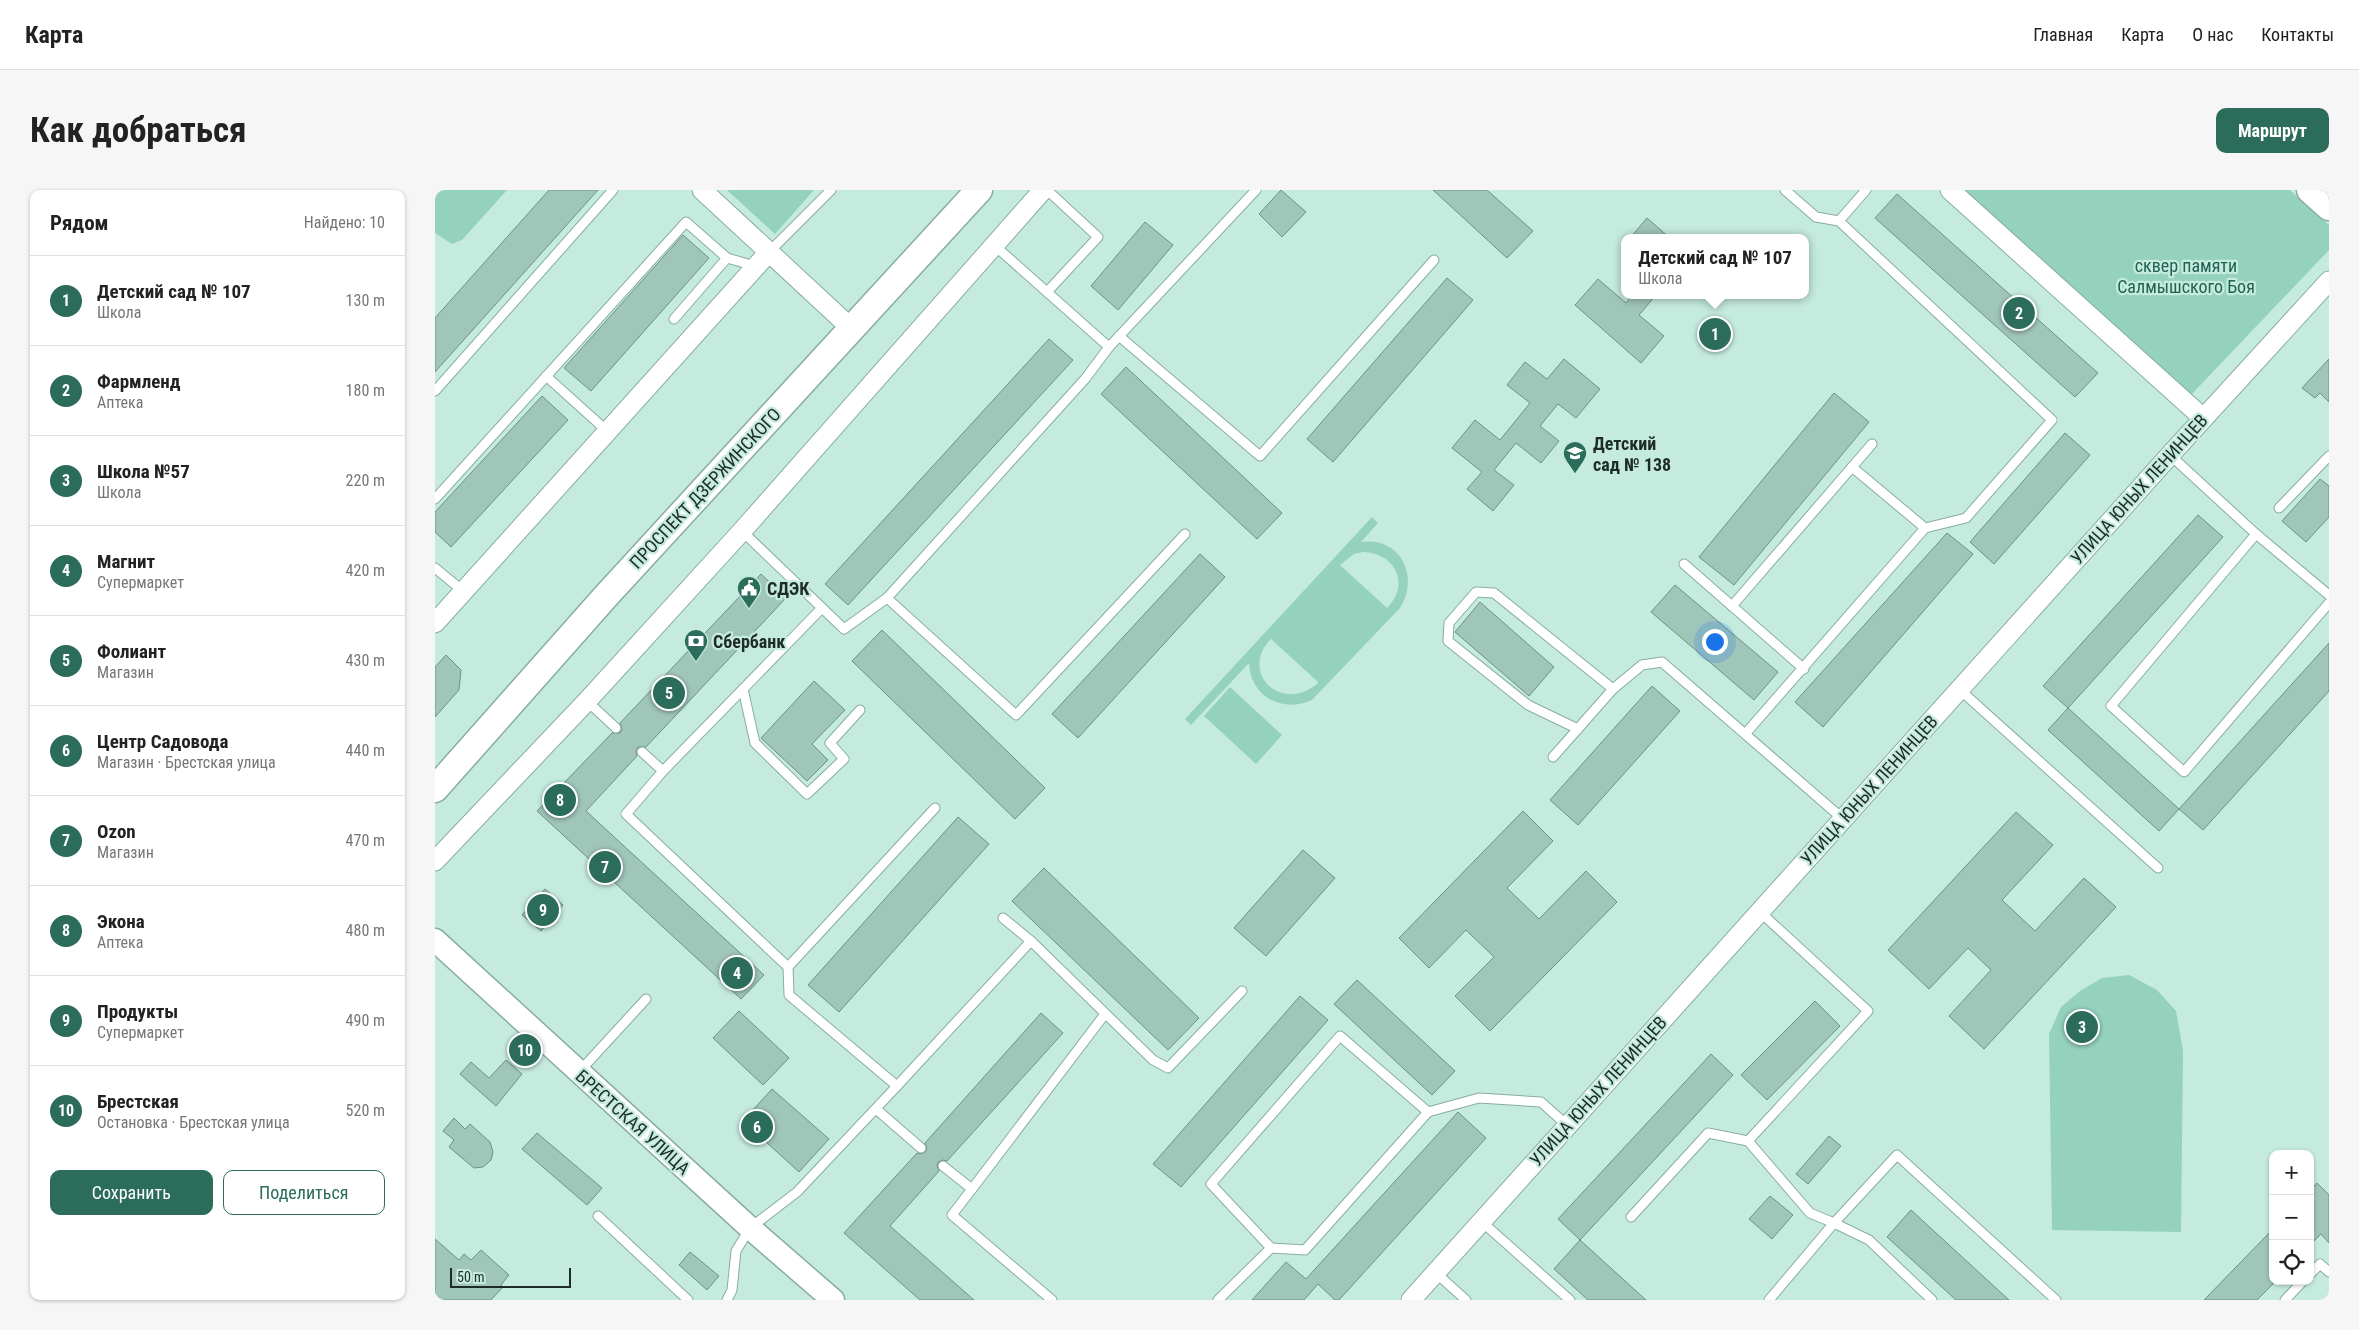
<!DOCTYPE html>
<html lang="ru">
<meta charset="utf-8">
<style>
:root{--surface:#fff;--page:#f6f6f6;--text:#222;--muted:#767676;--line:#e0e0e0;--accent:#2b6c5b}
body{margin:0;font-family:"Roboto Condensed",sans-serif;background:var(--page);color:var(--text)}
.controls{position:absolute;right:15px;bottom:15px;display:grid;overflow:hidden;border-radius:10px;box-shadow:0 1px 4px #0004}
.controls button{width:45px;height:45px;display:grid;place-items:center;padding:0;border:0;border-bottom:1px solid var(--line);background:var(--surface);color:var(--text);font:25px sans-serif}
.scale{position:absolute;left:15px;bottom:12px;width:121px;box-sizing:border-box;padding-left:5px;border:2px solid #1e2c28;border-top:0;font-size:14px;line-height:18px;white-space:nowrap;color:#1e2c28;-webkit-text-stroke:4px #c5ebde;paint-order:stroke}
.you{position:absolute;left:1279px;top:451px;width:18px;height:18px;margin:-12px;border:4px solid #fff;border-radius:50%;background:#1a73e8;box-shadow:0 0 0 8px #1a73e833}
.badge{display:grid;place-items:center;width:32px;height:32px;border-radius:50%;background:var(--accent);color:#fff;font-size:16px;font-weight:700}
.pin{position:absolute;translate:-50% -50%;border:2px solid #fff;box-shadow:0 1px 5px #0006}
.popup{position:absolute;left:1186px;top:44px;width:188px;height:65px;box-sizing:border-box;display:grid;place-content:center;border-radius:10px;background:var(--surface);filter:drop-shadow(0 1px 4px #0005);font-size:16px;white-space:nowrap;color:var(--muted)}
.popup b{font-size:19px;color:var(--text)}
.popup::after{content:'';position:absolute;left:50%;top:100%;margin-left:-10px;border:10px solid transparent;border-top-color:var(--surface)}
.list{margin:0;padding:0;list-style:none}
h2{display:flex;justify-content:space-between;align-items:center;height:65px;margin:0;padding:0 20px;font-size:21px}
h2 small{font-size:16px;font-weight:400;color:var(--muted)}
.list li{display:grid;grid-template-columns:32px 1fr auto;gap:15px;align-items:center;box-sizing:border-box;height:90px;padding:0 20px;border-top:1px solid var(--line)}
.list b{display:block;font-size:19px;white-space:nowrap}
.list p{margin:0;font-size:16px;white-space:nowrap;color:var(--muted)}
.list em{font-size:16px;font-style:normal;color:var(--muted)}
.actions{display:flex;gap:10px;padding:15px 20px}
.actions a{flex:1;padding:11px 0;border:1px solid var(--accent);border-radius:10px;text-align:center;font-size:18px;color:var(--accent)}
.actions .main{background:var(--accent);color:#fff}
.icon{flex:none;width:28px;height:28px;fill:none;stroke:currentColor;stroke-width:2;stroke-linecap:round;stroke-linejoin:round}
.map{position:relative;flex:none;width:1894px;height:1110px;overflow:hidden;border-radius:10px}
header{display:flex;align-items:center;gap:30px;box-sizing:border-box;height:70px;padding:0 25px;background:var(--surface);border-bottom:1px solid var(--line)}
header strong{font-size:24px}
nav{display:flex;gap:28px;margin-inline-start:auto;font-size:18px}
.intro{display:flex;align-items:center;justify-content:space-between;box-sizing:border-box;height:120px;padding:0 30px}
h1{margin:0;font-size:35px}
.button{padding:12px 22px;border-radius:10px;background:var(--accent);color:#fff;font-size:18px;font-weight:700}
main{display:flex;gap:30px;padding:0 30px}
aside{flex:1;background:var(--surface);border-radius:10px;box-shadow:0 1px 4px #0004}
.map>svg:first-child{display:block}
</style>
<header>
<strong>Карта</strong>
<nav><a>Главная</a><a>Карта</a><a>О нас</a><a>Контакты</a></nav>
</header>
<div class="intro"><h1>Как добраться</h1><a class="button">Маршрут</a></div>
<main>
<aside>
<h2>Рядом<small>Найдено: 10</small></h2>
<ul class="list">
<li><span class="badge">1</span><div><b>Детский сад № 107</b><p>Школа</p></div><em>130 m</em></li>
<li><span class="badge">2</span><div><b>Фармленд</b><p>Аптека</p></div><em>180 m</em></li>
<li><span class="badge">3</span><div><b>Школа №57</b><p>Школа</p></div><em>220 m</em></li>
<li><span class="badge">4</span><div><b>Магнит</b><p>Супермаркет</p></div><em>420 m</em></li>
<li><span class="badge">5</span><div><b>Фолиант</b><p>Магазин</p></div><em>430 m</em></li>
<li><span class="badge">6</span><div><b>Центр Садовода</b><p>Магазин · Брестская улица</p></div><em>440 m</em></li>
<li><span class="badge">7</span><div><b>Ozon</b><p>Магазин</p></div><em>470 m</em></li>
<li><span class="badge">8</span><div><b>Экона</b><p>Аптека</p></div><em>480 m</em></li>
<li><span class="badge">9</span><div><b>Продукты</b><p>Супермаркет</p></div><em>490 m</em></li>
<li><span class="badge">10</span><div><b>Брестская</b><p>Остановка · Брестская улица</p></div><em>520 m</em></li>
</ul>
<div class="actions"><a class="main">Сохранить</a><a>Поделиться</a></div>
</aside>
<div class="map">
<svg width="1894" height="1110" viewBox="0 0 1894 1110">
<rect width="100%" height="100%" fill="#c5ebde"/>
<g fill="#94d2be" fill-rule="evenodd">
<polygon points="0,0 72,0 27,50 17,54 0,43"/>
<polygon points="292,0 379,0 340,44"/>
<polygon points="1529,0 1855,0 1894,35 1894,60 1755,206"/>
<path d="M937,327L943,333L926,352C965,346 985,386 965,418L877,510C847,524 815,506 814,473L756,535L750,529ZM928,362C960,363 976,394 952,418L905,375L919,364ZM836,449L883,492V493C847,525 803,482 836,449Z"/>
<polygon points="795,497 847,545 821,574 769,526"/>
<polygon points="1694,785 1722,800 1741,821 1748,861 1746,1042 1617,1040 1614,844 1626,817 1645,801 1667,788"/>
</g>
<g fill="#a0c5b9" stroke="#6d9185">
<polygon points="114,0 163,0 0,182 0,128"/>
<polygon points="846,0 871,22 847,47 824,24"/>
<polygon points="998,0 1052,0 1098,41 1072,68"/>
<polygon points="1462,4 1663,183 1640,207 1440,28"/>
<polygon points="1212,28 1235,48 1195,48"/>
<polygon points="710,32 738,55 683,120 656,96"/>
<polygon points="248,45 274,68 156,201 129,178"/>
<polygon points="1012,88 1038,110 898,272 872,249"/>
<polygon points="1163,89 1191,113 1197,105 1221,105 1204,125 1229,146 1206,173 1140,115"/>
<polygon points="614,149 638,170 413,415 390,394"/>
<polygon points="1129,169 1165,199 1141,228 1123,214 1105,236 1124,251 1106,273 1081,253 1059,280 1079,295 1058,321 1032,299 1047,282 1017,258 1040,230 1065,250 1095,213 1072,195 1090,172 1112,189"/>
<polygon points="1894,169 1894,212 1885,203 1880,208 1867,198"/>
<polygon points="691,177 847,323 822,349 666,204"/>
<polygon points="1399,203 1434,232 1299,395 1264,367"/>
<polygon points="107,206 133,230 16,357 0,342 0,322"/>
<polygon points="1630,243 1655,265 1559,374 1535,352"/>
<polygon points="1885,289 1894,296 1894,327 1871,352 1847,331"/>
<polygon points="1763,325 1788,347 1633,518 1608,496"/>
<polygon points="1512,343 1538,364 1388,537 1360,512"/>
<polygon points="765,364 790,387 643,548 617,524"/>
<polygon points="326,384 351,408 211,557 203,557 201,561 202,566 151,621 329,785 306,809 102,621 177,543 185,543 187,539 185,533"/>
<polygon points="1240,395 1343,482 1319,510 1216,422"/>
<polygon points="1045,412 1119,477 1094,506 1020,442"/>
<polygon points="447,440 610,598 580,629 417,471"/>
<polygon points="1894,453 1894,501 1768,640 1744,619"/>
<polygon points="11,465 26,480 24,500 0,527 0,477"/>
<polygon points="379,491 410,520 377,554 393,570 372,591 326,548"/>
<polygon points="1217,496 1245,521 1143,635 1115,610"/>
<polygon points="1633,518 1744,619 1724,641 1613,540"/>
<polygon points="1088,621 1118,651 1072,698 1104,729 1151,681 1182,712 1055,841 1020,806 1059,767 1031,740 994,778 964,748"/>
<polygon points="1581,622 1618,655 1567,710 1600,741 1649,688 1681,717 1549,859 1514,826 1556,780 1533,758 1494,799 1453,760"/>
<polygon points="523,627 554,654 404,822 373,795"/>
<polygon points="868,660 900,688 831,766 799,738"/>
<polygon points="609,678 764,828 733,860 577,711"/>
<polygon points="110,699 128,715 106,741 87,725"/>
<polygon points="922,790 1020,881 997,905 899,814"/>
<polygon points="865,806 893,830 746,997 718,974"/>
<polygon points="1380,811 1405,836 1332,910 1306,885"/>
<polygon points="304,821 354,868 328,895 278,848"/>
<polygon points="606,823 628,843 512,971 508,970 503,972 502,976 504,981 455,1036 539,1110 485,1110 409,1043 482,963 485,964 490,962 492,959 490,953"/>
<polygon points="1276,864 1298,885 1145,1050 1123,1029"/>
<polygon points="71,870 87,884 61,916 25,884 36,872 54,888"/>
<polygon points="337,899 394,949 364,982 308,931"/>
<polygon points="1023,922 1051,948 904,1110 900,1110 883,1094 869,1110 817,1110 851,1072 871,1089"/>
<polygon points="19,928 30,939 35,934 55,952 58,962 56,970 48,977 39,978 14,957 19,950 8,941"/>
<polygon points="102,943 167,998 152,1015 87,959"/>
<polygon points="1394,946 1406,956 1373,994 1361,984"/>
<polygon points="1882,993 1894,1005 1894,1053 1886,1044 1875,1055 1875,1001"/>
<polygon points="1335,1006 1358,1025 1337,1049 1314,1029"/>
<polygon points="1476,1020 1574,1110 1521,1110 1452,1047"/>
<polygon points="1838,1039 1838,1094 1822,1110 1769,1110"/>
<polygon points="0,1049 24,1070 29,1064 36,1070 46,1060 74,1085 66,1095 68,1097 56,1110 0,1110"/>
<polygon points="1145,1050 1211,1110 1153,1110 1119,1079"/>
<polygon points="255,1062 284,1086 272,1100 244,1075"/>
</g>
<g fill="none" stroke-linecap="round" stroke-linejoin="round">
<g stroke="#88ada1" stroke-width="11">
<g id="service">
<polyline points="612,0 663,47 612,102"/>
<polyline points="1404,31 1431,0"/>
<polyline points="559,55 674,157 821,0"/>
<polyline points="334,62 396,0"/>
<polyline points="292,68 320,76"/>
<polyline points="684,146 825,266 999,70"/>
<polyline points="111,186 172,241"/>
<polyline points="0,201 178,0"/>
<polyline points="1735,265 1821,344 1894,405"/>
<polyline points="1417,277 1490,338"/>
<polyline points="0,309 251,32 292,68 239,129"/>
<polyline points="1844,318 1894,266"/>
<polyline points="307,341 409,439 452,408 581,525 750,344"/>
<polyline points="1821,344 1676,516 1749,582 1894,413"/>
<polyline points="1249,374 1369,479"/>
<polyline points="0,378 28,401"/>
<polyline points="452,408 650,189 674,157"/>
<polyline points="1297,416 1437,254"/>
<polyline points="308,499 320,553 372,604 409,569 395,553 425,520"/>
<polyline points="1178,499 1207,475 1227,472 1408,629"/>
<polyline points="1524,499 1723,678"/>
<polyline points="152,511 181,538"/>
<polyline points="1311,543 1490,338 1531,328 1617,230 1404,31 1381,27 1350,0"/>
<polyline points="207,562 228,581"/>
<polyline points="1118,567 1178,499 1059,403 1041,402 1014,433 1013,451 1093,515 1143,539"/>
<polyline points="1324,721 1433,821 1313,951 1375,1023 1399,1033 1462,965 1621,1110"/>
<polyline points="568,728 596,751"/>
<polyline points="353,777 500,618"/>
<polyline points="144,882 211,809"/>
<polyline points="462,896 596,751 718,870 733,878 807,801"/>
<polyline points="441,919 486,958"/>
<polyline points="508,976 537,999 517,1025 617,1110"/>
<polyline points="537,999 670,824"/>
<polyline points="163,1026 253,1110"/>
<polyline points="1196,1027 1273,943 1313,951"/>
<polyline points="1047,1032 1135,1110"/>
<polyline points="836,1058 870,1060 993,922"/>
<polyline points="1001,1083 1031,1110"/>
<polyline points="1875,1084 1885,1074 1894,1082"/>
<polyline points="292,1110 297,1100 301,1061 315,1038 362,1002 462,896 354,805 353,777 191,624 228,581 387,418"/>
<polyline points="783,1110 836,1058 776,994 905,846 993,922 1044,908 1106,912 1133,936"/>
<polyline points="1334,1110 1399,1033 1434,1050 1497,1110"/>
<polyline points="1850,1110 1868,1091"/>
</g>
</g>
<g stroke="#88ada1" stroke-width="21">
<g id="minor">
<polyline points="267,0 416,138"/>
<polyline points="1515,0 1768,228"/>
<polyline points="0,433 334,62"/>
<polyline points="0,671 152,511 307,341 608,0"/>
<polyline points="976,1110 1735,265 1894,91"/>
</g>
</g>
<g stroke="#88ada1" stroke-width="25">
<polyline id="tertiary" points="0,750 315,1038 398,1110"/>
</g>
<g stroke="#88ada1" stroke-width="29">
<g id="secondary">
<polyline points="1875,0 1894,17"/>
<polyline points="0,599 171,406 544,0"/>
</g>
</g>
<use href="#service" stroke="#fff" stroke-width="9"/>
<use href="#minor" stroke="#fff" stroke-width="19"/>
<use href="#tertiary" stroke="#fff" stroke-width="22"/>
<use href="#secondary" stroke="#fff" stroke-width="26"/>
</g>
<defs>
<g id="school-pin" transform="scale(1.25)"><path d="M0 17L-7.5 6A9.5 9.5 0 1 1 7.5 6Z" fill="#2b6c5b" stroke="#c5ebde"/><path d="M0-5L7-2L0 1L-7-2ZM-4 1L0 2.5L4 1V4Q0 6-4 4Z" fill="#fff"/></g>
<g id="civic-pin" transform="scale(1.25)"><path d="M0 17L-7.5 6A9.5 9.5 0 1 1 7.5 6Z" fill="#2b6c5b" stroke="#c5ebde"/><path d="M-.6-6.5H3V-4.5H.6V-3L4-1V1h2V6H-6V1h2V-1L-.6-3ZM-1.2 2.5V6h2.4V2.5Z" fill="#fff"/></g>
<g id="bank-pin" transform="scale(1.25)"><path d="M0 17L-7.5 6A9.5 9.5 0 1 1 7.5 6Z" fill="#2b6c5b" stroke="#c5ebde"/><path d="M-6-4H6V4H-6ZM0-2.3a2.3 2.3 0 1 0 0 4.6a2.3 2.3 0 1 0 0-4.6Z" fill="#fff"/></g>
</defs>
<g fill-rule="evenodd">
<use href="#school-pin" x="1140" y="263"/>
<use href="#civic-pin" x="314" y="398"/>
<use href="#bank-pin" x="261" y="451"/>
</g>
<g text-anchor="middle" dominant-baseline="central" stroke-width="4.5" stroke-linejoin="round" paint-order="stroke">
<g font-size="18" fill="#206352" stroke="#c5ebde">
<text x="1751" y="75">сквер памяти<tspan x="1751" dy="21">Салмышского Боя</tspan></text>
</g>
<g font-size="18" font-weight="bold" fill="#1e2c28" stroke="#c5ebde" text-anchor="start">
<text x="1158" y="253">Детский<tspan x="1158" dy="21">сад № 138</tspan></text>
<text x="332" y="398">СДЭК</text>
<text x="278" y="451">Сбербанк</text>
</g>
<g font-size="18" fill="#1e2c28" stroke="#c5ebde">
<text transform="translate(270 298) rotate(-47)">ПРОСПЕКТ ДЗЕРЖИНСКОГО</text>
<text transform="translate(1704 299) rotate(-48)">УЛИЦА ЮНЫХ ЛЕНИНЦЕВ</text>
<text transform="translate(1434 600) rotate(-48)">УЛИЦА ЮНЫХ ЛЕНИНЦЕВ</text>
<text transform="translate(1163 901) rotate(-48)">УЛИЦА ЮНЫХ ЛЕНИНЦЕВ</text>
<text transform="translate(198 932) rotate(42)">БРЕСТСКАЯ УЛИЦА</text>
</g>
</g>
</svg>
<div class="controls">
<button>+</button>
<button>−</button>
<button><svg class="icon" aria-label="locate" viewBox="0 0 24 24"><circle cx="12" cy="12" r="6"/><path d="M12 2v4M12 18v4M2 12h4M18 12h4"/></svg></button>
</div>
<div class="scale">50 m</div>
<div class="you"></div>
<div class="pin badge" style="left:1280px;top:144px">1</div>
<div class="popup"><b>Детский сад № 107</b>Школа</div>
<div class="pin badge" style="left:1584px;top:123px">2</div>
<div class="pin badge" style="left:1647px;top:837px">3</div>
<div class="pin badge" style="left:302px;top:783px">4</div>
<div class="pin badge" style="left:234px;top:503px">5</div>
<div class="pin badge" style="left:322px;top:937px">6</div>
<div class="pin badge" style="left:170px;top:677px">7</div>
<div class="pin badge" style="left:125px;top:610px">8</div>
<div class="pin badge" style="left:108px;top:720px">9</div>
<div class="pin badge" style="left:90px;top:860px">10</div>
</div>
</main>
